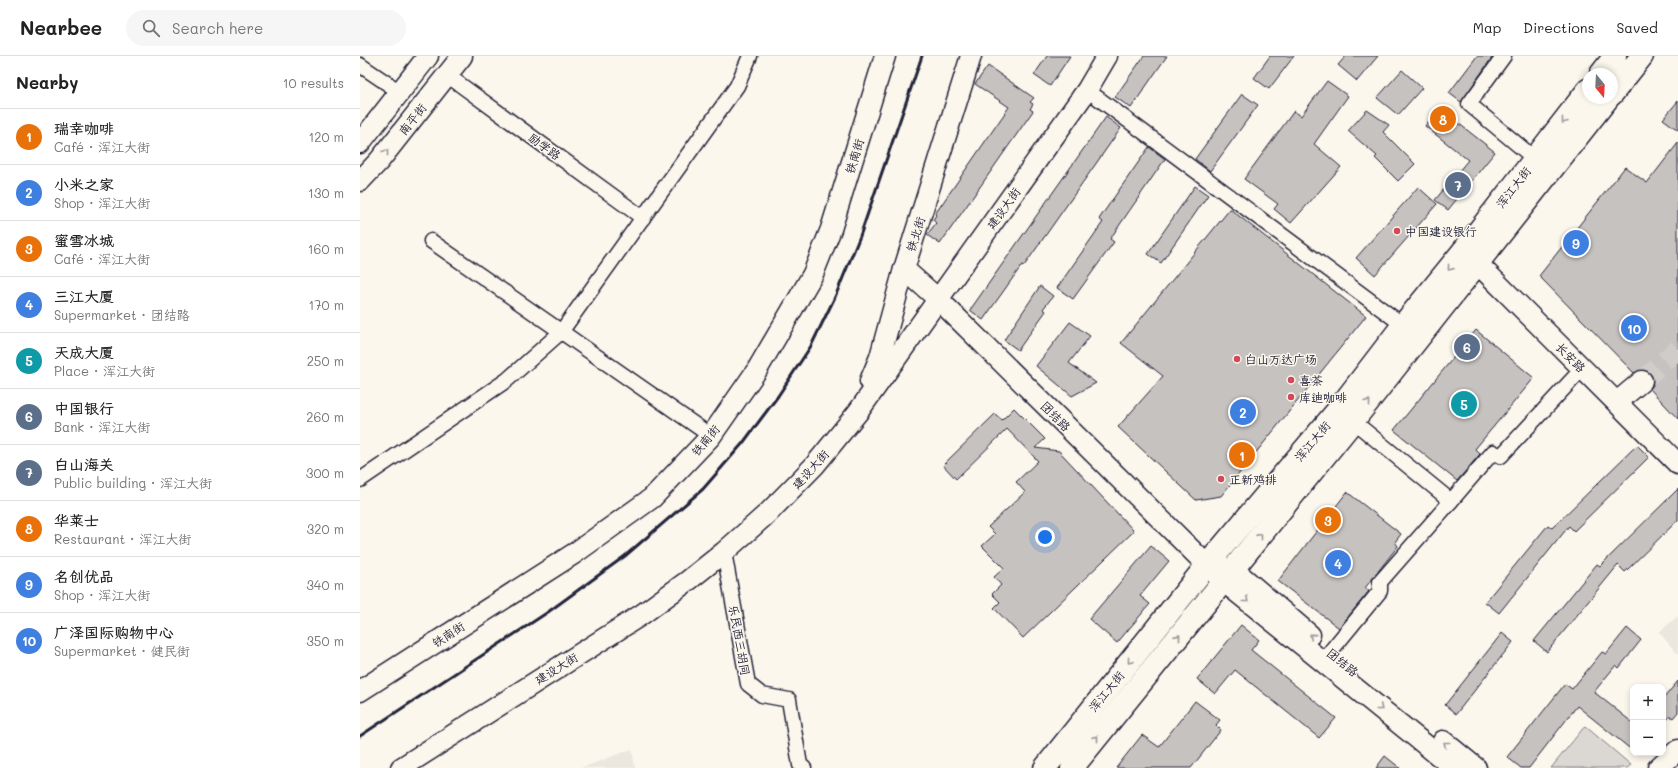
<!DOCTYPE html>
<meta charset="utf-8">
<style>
:root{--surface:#fff;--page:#f6f6f6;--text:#222;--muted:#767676;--line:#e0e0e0;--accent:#db2777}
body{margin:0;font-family:Mali,"LXGW WenKai TC",sans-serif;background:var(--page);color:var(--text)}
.controls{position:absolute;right:12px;bottom:12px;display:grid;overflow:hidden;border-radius:8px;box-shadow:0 2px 6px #0003}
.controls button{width:36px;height:36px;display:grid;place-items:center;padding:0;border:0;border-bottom:1px solid var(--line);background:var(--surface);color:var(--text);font:20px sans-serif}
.compass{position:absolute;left:1222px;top:12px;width:36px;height:36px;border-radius:50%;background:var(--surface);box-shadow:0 2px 6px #0003;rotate:162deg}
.you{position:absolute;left:685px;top:481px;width:14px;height:14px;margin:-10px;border:3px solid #fff;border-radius:50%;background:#1a73e8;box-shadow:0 0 0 6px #1a73e833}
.badge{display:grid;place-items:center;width:26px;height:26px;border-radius:50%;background:var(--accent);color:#fff;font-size:13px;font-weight:700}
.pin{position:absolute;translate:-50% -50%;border:2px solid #fff;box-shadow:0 1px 4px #0006}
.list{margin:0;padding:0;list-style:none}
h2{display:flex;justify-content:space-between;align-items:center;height:52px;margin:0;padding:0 16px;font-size:17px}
h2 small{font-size:13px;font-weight:400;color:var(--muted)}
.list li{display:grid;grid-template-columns:26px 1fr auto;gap:12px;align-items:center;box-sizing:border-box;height:56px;padding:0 16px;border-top:1px solid var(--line)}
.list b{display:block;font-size:15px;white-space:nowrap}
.list p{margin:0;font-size:13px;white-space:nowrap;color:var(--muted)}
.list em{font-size:13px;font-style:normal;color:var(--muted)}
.icon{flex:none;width:22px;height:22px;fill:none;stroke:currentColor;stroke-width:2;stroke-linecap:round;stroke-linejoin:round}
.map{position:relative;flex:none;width:1318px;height:712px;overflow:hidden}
header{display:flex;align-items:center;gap:24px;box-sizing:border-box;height:56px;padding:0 20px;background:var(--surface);border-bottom:1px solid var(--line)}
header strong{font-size:19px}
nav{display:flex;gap:22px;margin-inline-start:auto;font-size:14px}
.search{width:280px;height:36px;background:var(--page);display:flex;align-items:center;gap:10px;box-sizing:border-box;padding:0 14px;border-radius:22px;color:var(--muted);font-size:15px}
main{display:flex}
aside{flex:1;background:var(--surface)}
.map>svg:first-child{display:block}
</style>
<header>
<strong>Nearbee</strong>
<div class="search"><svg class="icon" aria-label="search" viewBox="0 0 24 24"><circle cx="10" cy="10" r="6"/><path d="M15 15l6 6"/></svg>Search here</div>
<nav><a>Map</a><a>Directions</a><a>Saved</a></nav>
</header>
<main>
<aside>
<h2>Nearby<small>10 results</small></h2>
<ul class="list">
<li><span class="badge" style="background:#e8710a">1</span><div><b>瑞幸咖啡</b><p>Café · 浑江大街</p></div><em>120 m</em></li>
<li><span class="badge" style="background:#3f7fe0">2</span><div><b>小米之家</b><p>Shop · 浑江大街</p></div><em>130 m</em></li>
<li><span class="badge" style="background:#e8710a">3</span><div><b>蜜雪冰城</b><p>Café · 浑江大街</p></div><em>160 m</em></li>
<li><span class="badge" style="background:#3f7fe0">4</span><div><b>三江大厦</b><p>Supermarket · 团结路</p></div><em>170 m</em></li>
<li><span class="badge" style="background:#0f9aa8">5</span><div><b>天成大厦</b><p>Place · 浑江大街</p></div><em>250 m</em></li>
<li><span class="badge" style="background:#5c6f8a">6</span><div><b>中国银行</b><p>Bank · 浑江大街</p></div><em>260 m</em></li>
<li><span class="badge" style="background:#5c6f8a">7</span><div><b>白山海关</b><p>Public building · 浑江大街</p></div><em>300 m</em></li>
<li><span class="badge" style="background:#e8710a">8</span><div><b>华莱士</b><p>Restaurant · 浑江大街</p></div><em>320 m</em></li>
<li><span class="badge" style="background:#3f7fe0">9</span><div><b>名创优品</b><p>Shop · 浑江大街</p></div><em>340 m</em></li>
<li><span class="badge" style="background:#3f7fe0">10</span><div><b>广泽国际购物中心</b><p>Supermarket · 健民街</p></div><em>350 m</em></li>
</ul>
</aside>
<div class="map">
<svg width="1318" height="712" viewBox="0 0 1318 712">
<rect width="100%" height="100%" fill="#fbf7ec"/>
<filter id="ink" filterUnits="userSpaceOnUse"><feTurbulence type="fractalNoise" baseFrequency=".025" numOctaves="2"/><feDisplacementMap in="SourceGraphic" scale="8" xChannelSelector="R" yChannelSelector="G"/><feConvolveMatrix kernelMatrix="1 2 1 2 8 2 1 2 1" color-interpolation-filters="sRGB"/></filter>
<g filter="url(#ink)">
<g fill="#ebe7df">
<polygon points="1318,560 1318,599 1299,576"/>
<polygon points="272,693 275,712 221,712"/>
</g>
<polygon fill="#dbd8d3" stroke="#7e7d87" points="1225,670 1271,709 1267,712 1191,712"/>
<g fill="#c6c2c0" stroke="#22223b">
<polygon points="687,0 710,0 690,30 674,19"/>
<polygon points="784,0 807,0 771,52 755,41"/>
<polygon points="910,0 934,0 909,33 894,22"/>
<polygon points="986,0 1018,0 997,25 978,9"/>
<polygon points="1117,0 1133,0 1101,46 1089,37"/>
<polygon points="628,10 674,42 670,46 673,48 670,53 673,55 580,188 567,179 576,167 573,164 576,159 575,158 649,51 615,28"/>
<polygon points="1042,14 1062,32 1038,59 1017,42"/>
<polygon points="967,25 988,40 954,88 981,111 931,167 914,153 918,148 884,123 934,55 941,60"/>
<polygon points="882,38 898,49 850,115 835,103"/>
<polygon points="1318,45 1318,74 1303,63"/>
<polygon points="1079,52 1135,96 1088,154 1075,144 1108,104 1065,70"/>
<polygon points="1007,54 1029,69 1023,76 1055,108 1038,125 1015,102 1017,100 988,75"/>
<polygon points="746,61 761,72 664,210 662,209 623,264 610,254"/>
<polygon points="1318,87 1318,363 1290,333 1293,329 1293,323 1291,317 1286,314 1280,314 1274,317 1179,220 1265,111 1287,127"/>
<polygon points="789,91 805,103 750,183 754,186 713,243 697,232 743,166 739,163"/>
<polygon points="835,130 848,139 801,207 788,198"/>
<polygon points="1058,131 1077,148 1015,219 996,202"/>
<polygon points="870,153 1006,260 861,440 836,444 758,371 803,320 761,287"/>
<polygon points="680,230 693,240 683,253 686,255 658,294 644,284"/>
<polygon points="710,266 730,280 709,307 736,327 712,340 676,310"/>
<polygon points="1116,274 1174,322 1115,393 1120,398 1097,425 1034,374"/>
<polygon points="654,352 685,383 675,392 699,395 774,475 663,582 634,552 640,546 632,538 641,529 634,521 644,512 622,490 635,478 628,471 665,436 656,426 678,405 647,373 596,423 583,409 635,358 642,364"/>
<polygon points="1277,389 1289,401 1214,475 1209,470 1139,557 1125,546 1188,469 1192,472"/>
<polygon points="1318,433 1318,464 1265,516 1258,509 1187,596 1174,585 1237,508 1240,510"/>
<polygon points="987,436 1041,478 1035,486 1038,490 1005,532 1009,535 979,572 918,525"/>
<polygon points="791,490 809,505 780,540 790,548 757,587 729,563"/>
<polygon points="881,569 899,584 891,594 976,662 959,682 875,614 855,638 837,623"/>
<polygon points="1267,572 1281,584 1259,612 1256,609 1234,636 1273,667 1273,695 1217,650 1169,712 1161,712 1147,701 1205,628 1212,633 1242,596 1246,598"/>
<polygon points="1142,577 1153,586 1096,658 1085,649"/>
<polygon points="1318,625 1318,656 1313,662 1310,660 1303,669 1303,643"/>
<polygon points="835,645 860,664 856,669 861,674 831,712 756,712 782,679 799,691"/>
<polygon points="1025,700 1040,712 1016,712"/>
</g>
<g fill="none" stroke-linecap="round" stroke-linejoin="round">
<polyline stroke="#d0ccc9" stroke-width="14" stroke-dasharray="14 7" stroke-linecap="butt" points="819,562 885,480"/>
<polyline stroke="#d0ccc9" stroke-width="20" stroke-dasharray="20 10" stroke-linecap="butt" points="1282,325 1318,293"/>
<g stroke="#22223b" stroke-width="17">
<g id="street">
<polyline points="1144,0 1109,48 1175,103"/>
<polyline points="0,9 40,36"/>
<polyline points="87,19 283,162"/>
<polyline points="727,34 1043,269"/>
<polyline points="71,185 351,380"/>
<polyline points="0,424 147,324 201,276 377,30 390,0"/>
<polyline points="1091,445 1133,396 1141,400 1222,313"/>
<polyline points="364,496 388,628 402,639 429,644 440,709 444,712"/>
<polyline points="970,596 1020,535 1020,526 1091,445 993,365"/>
</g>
</g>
<g stroke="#22223b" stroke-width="23">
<g id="secondary">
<polyline points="0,87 68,0"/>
<polyline points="0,125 19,105 102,0"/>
<polyline points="1106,196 1318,408"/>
<polyline points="544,213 578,243 863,525 1094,712"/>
<polyline points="510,325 520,301 544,213 611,0"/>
<polyline points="1257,346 1282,325"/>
<polyline points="857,511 873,513 950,579"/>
<polyline points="0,635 215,497 292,442 351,380 397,314 453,218 471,173 525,0"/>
<polyline points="1083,685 1116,712"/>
<polyline points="41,712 281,559 329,524 364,496 409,456 455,409 498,356 727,34 747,0"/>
<polyline points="1298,712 1318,694"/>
</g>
</g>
<g stroke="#22223b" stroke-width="25">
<g id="primary">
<polyline points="1241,18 1255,0"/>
<polyline points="1252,38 1282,0"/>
<polyline points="685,712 847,509 977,355 1043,269 1104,194 1228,34"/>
<polyline points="712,712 993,365 1248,42"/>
</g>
</g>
<use href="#street" stroke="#fbf7ec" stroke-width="14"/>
<use href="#secondary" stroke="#fbf7ec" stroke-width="20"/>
<use href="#primary" stroke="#fbf7ec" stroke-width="22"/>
<polyline stroke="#22223b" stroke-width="3" points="0,680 188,556 265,500 343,433 383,387 418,340 451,290 475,241 500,180 562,0"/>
</g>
<defs><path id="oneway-chevron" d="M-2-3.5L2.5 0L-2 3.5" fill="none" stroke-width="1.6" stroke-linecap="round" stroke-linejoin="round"/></defs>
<g stroke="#99979c">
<use href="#oneway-chevron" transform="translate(1204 65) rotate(128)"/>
<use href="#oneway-chevron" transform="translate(26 96) rotate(-52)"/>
<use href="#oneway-chevron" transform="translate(1090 212) rotate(129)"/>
<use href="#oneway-chevron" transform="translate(1008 346) rotate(-52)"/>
<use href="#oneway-chevron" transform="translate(900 480) rotate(-51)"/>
<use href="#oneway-chevron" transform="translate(886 544) rotate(39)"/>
<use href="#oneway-chevron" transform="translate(952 580) rotate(-139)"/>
<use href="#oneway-chevron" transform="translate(818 581) rotate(-51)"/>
<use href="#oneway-chevron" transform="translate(770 605) rotate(129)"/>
<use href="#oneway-chevron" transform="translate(1020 652) rotate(39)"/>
<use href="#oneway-chevron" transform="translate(736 682) rotate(-51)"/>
<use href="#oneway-chevron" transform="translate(1086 688) rotate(-142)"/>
</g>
</g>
<g fill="#d1495b" stroke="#fbf7ec" stroke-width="1.5">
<circle cx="1037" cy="175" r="4"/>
<circle cx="877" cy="303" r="4"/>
<circle cx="931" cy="324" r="4"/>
<circle cx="931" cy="341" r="4"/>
<circle cx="861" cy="423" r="4"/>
</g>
<g text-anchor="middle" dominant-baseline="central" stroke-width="3" stroke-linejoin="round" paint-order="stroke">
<g font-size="12" fill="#22223b" stroke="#fbf7ec">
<text transform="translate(52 63) rotate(-52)">南平街</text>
<text transform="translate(185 90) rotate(36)">励学路</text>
<text transform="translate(494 100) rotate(-73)">铁南街</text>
<text transform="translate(1153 131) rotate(-52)">浑江大街</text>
<text transform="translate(643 152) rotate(-54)">建设大街</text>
<text transform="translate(555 178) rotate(-72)">铁北街</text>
<text transform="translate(1211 301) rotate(45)">长安路</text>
<text transform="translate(696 360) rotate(45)">团结路</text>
<text transform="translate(345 384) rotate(-50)">铁南街</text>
<text transform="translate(952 385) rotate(-50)">浑江大街</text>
<text transform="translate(450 413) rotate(-48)">建设大街</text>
<text transform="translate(88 578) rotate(-33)">铁南街</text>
<text transform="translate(380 584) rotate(80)">乐民西三胡同</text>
<text transform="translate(983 606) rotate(39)">团结路</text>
<text transform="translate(196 612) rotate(-32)">建设大街</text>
<text transform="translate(746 635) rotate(-51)">浑江大街</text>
</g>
<g font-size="12" fill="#22223b" stroke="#fbf7ec" text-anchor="start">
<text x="1045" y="175">中国建设银行</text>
<text x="885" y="303">白山万达广场</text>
<text x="939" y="324">喜茶</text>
<text x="939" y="341">库迪咖啡</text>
<text x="869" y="423">正新鸡排</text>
</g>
</g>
</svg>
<div class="controls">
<button>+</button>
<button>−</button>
</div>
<svg class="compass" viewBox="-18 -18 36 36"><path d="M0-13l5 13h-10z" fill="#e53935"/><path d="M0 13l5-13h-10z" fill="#767676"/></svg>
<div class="you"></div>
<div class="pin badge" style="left:882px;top:399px;background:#e8710a">1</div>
<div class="pin badge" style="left:883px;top:356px;background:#3f7fe0">2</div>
<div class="pin badge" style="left:968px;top:464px;background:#e8710a">3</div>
<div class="pin badge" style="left:978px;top:507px;background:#3f7fe0">4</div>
<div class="pin badge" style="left:1104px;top:348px;background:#0f9aa8">5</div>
<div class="pin badge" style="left:1107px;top:291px;background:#5c6f8a">6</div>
<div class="pin badge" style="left:1098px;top:129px;background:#5c6f8a">7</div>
<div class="pin badge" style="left:1083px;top:63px;background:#e8710a">8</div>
<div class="pin badge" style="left:1216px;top:187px;background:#3f7fe0">9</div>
<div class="pin badge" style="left:1274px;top:272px;background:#3f7fe0">10</div>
</div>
</main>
